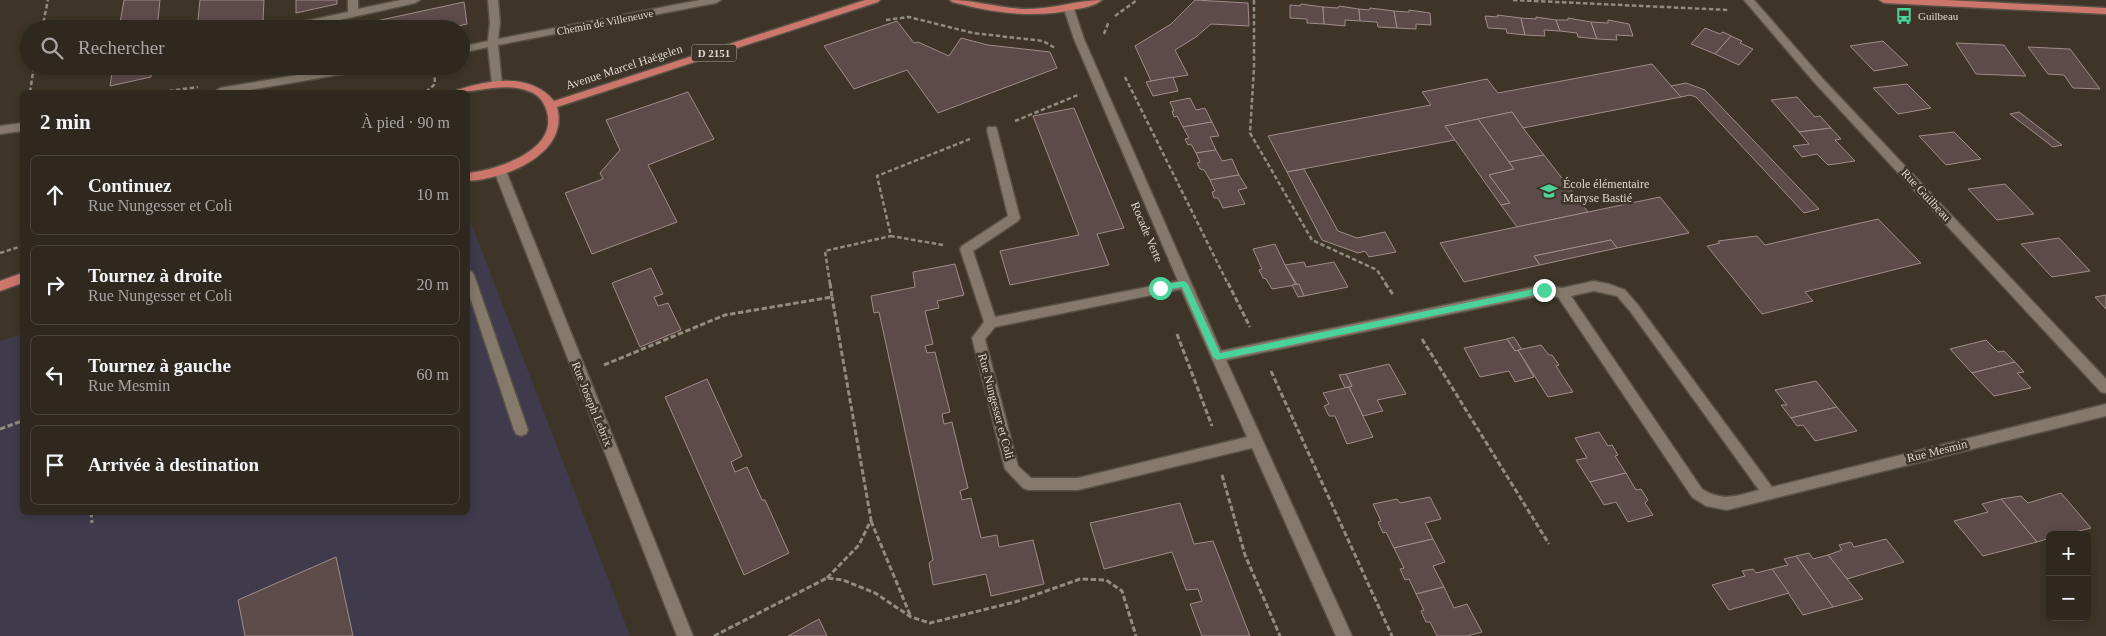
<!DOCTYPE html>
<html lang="fr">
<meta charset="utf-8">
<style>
:root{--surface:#2e281e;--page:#3a342b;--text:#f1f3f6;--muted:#a7a6a4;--line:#49443c}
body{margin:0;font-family:"Times New Roman",serif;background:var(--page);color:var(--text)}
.controls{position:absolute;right:15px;bottom:15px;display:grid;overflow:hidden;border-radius:8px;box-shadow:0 2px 8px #0003}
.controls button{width:45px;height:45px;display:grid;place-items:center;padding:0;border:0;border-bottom:1px solid var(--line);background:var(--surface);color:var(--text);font:25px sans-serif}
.stop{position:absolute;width:15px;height:15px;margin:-11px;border:4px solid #4ad49c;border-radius:50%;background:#fff}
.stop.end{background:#4ad49c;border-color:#fff;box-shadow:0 1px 5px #0008}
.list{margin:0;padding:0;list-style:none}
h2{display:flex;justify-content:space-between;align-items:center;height:65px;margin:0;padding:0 20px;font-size:21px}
h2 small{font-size:16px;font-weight:400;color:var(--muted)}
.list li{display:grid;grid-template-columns:32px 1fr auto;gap:15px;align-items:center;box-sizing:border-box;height:80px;margin:0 10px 10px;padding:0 10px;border:1px solid var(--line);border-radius:8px}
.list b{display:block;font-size:19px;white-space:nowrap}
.list p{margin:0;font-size:16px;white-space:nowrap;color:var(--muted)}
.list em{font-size:16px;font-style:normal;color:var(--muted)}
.icon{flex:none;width:28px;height:28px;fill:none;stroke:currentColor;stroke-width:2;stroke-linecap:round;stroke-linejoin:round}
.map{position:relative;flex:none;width:2106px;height:636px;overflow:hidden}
.search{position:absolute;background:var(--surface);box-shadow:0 2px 8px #0003;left:20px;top:20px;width:450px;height:55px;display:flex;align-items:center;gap:12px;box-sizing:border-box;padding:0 18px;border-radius:28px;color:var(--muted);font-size:19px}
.panel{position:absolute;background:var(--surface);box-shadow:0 2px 8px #0003;left:20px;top:90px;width:450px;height:425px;border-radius:8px}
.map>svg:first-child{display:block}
</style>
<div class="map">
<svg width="2106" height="636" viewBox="0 0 2106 636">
<rect width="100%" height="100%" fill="#3e3528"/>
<polygon fill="#403b4c" points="468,215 630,636 0,636 0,341 22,334 22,512 468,512"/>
<g fill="#5d4b49" stroke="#a08b8a">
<polygon points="124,0 160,0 157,29 119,29"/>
<polygon points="200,0 264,0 263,20 221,29 197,29"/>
<polygon points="296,0 337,0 337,4 296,13"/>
<polygon points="1195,0 1248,3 1249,26 1211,24 1196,37 1175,50 1188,75 1151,81 1135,46 1171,24"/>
<polygon points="464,2 467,24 444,29 339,29"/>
<polygon points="1301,4 1323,7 1324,24 1307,23 1307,19 1290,18 1290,5 1300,6"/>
<polygon points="1339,6 1359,9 1360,21 1345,20 1345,26 1324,24 1323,7 1338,8"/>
<polygon points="1370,8 1394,11 1397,28 1378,27 1377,22 1360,21 1359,9 1369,10"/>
<polygon points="1409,10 1430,13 1431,25 1416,24 1416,29 1397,28 1394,11 1409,12"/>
<polygon points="1497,15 1521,18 1525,35 1507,33 1506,29 1488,28 1485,16 1498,17"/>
<polygon points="1536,17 1556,20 1560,31 1544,30 1545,36 1525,35 1521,18 1536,19"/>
<polygon points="1568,18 1591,22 1597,39 1578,37 1577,33 1560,31 1556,20 1568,20"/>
<polygon points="1608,20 1629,24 1633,36 1616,35 1617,40 1597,39 1591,22 1608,23"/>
<polygon points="897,21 914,43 918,42 949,56 961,38 988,45 1050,52 1057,68 938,113 907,70 854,89 824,46"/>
<polygon points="1705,28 1720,34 1723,32 1731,36 1715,54 1691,44"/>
<polygon points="1731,36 1742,41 1740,43 1753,49 1739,65 1715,54"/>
<polygon points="1883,41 1908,65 1874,71 1850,46"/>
<polygon points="1956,43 2004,45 2026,76 1976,74"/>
<polygon points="2028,47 2070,49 2100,89 2073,88 2064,75 2048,74"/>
<polygon points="1652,64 1681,97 1523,128 1512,112 1445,126 1455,140 1287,172 1268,136 1431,105 1422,92 1487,79 1498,93"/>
<polygon points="113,66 152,66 151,77 110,86"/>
<polygon points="1173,77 1178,91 1153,96 1146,82"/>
<polygon points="1686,83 1705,90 1819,209 1804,213 1696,97 1690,95 1681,97 1671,86"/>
<polygon points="1907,84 1931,108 1898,114 1873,88"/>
<polygon points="688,92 714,139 648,165 677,222 592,254 565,193 603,179 600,173 620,150 606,120"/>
<polygon points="1797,97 1815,117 1820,116 1831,128 1799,132 1771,100"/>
<polygon points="1190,98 1196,110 1205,108 1212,122 1183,127 1177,116 1174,117 1172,111 1174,111 1170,102"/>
<polygon points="1074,108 1124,228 1097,234 1109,265 1010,285 1000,251 1079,235 1033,116"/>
<polygon points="1512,112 1523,128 1544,155 1509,162 1478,119"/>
<polygon points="2019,112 2062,145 2053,147 2010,114"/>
<polygon points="1478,119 1514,169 1489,175 1510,203 1501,205 1445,126"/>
<polygon points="1212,122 1219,136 1210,137 1216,150 1196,153 1191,144 1188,145 1185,139 1189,138 1183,127"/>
<polygon points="1831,128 1841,139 1835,140 1855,161 1828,165 1817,154 1802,157 1793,146 1809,144 1799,132"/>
<polygon points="1954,132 1981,159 1946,165 1919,136"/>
<polygon points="1216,150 1222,161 1232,159 1239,175 1210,180 1204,170 1200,169 1197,163 1200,162 1196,153"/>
<polygon points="1544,155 1588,212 1517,227 1501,205 1510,203 1489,175 1514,169 1509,162"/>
<polygon points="1304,169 1338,231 1357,238 1385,232 1396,252 1369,257 1365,251 1358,253 1322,240 1287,172"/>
<polygon points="1239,175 1247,188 1238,190 1245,204 1223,208 1218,198 1214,198 1212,192 1215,191 1210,180"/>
<polygon points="2005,184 2034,214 1997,220 1968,189"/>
<polygon points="1660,197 1689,233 1617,248 1611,240 1534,256 1540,265 1464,282 1440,243"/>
<polygon points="1878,219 1921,263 1805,292 1813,301 1762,314 1707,246 1720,243 1718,241 1757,236 1765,245"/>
<polygon points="2059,238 2090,271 2052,277 2021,244"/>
<polygon points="1611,240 1617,248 1540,265 1534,256"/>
<polygon points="1275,244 1285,265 1296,285 1272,289 1266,279 1263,278 1259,270 1262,269 1253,249"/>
<polygon points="1304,262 1306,267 1334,262 1348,287 1304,296 1285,265"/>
<polygon points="955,264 964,295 937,301 939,308 925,311 933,344 925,346 927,353 935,352 950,412 942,414 944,424 952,422 968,488 960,491 962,500 971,498 981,538 997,535 999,547 1033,540 1044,584 991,596 986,574 933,585 929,563 933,560 879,312 874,313 871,296 915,287 913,272"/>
<polygon points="651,268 663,294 654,297 658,306 668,303 681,330 640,347 612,283"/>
<polygon points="1299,284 1304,296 1298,297 1292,285"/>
<polygon points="2106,295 2106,309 2095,297"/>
<polygon points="1514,337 1522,350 1515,351 1507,339"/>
<polygon points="1507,339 1515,351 1518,350 1534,377 1515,382 1509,371 1480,377 1464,348"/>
<polygon points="1986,340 1998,352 2004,351 2015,362 1972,373 1950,349"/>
<polygon points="1541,345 1549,355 1552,355 1559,365 1556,366 1573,392 1548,397 1518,350"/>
<polygon points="2015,362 2024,372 2017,373 2031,388 1994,396 1972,373"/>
<polygon points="1389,364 1406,394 1377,400 1383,411 1363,416 1349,387 1352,386 1346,374"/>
<polygon points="1346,374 1352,386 1345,388 1339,375"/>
<polygon points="707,379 742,456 731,462 735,472 747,467 762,500 765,500 789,553 744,575 665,397"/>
<polygon points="1816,381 1837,407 1791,418 1781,405 1787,405 1775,390"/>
<polygon points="1349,387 1373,437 1347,444 1335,416 1329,416 1324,406 1329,404 1323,393"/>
<polygon points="1837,407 1857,431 1815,441 1803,425 1797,426 1791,418"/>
<polygon points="1599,432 1608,446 1612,445 1618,455 1615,456 1626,473 1590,482 1576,460 1587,458 1575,438"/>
<polygon points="1626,473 1636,490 1641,489 1648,500 1645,503 1653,515 1628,522 1616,502 1604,505 1590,482"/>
<polygon points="2061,493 2091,528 2064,535 2050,535 2050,538 2037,542 2001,499 2021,496 2028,503"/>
<polygon points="1430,497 1441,519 1425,523 1433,539 1394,548 1386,532 1383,533 1378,522 1381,521 1373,504 1397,499 1400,503"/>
<polygon points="2001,499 2037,542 1983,556 1954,521 1988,512 1982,504"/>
<polygon points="1180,503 1194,544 1213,541 1250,636 1202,636 1190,604 1202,601 1198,589 1186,590 1172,552 1104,569 1090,523"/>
<polygon points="1433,539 1445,562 1433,566 1444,587 1416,594 1409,579 1405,580 1400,569 1404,568 1394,548"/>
<polygon points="1886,539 1904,562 1847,579 1828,555 1842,550 1839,545 1851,542 1854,547"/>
<polygon points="1809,553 1813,559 1828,555 1863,599 1833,607 1796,556"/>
<polygon points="1796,556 1833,607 1803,615 1772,569 1788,565 1784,559"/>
<polygon points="336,557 353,636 245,636 238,600"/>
<polygon points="1753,569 1756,573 1772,569 1789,593 1729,610 1712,585 1745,576 1742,571"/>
<polygon points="1444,587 1454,608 1467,604 1482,632 1467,636 1437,636 1430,622 1426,622 1421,611 1424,610 1416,594"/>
<polygon points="819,619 827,636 788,636"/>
</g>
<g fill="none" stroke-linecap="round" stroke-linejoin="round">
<g stroke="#585146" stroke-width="3">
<g id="minor">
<polygon points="348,0 358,0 358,9 401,0 420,0 415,3 299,29 278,29 283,26 348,12"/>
<polygon points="488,0 498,0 500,23 498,39 700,0 721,0 716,3 498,45 502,84 497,87 492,84 488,47 461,53 461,47 488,41 490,23"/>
<polygon points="1744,0 1754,0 1822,78 2106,379 2106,393 2101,392 1814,82"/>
<path d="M1069,6L1074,9L1084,39L1221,351L1543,285L1562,288L1594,281L1609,284L1625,290L1638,305L1772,487L2106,404V416L1727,510L1706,506L1692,497L1558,297L1543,295L1226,360L1352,636H1336L1252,448L1078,490H1028L1023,488L1005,469L972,338L984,322L960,249L962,246L1008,216L987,130L988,127H996L997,130L1020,218L1018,221L973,251L995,317L1178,281L1074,39L1064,9ZM1181,289L1247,437L1078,478H1031L1018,466L985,339L995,327ZM1594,291L1617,296L1630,311L1759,490C1736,496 1723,502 1702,489L1571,296Z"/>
<polygon points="351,66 377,66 372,69 238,92 215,92 220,88"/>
<polygon points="22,123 22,131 0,134 0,126"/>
<polygon points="500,167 506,171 693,636 677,636 494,171"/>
<polygon points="468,270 472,272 474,275 528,430 526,434 521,436 516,434 514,430 468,291"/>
</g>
</g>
<g stroke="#585146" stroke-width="3">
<g id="major">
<path d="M865,0H880L878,2L557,107C570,154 505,179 468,181V173C496,170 558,151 547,112C544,101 538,94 528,91C505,82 478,92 456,92L457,90C489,80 530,72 554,101Z"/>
<path d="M950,0C976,0 1002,9 1028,9C1054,9 1077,0 1102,0C1096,5 1085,8 1077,9C1034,19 994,13 952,2Z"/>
<polygon points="1879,0 1946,0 2106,8 2106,14 1884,3"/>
<polygon points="22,273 22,283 0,291 0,281"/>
</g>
</g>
<g stroke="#928b81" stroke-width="2.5" stroke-dasharray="4.5 2.5" stroke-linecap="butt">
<polyline points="1254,0 1254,68 1250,133 1312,240 1377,270 1386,284"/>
<polyline points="1513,0 1729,10"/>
<polyline points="1115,16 1137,0"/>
<polyline points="886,20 909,17 973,33 1043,41 1055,48"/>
<polyline points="42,29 48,0"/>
<polyline points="1104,34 1109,21"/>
<polyline points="1125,77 1228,284"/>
<polyline points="30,92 34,66"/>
<polyline points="162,92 198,87"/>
<polyline points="426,92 435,84 434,66"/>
<polyline points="1015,121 1078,95"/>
<polyline points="943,245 891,236 877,176 970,139"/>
<polyline points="0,253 22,246"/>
<polyline points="830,284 825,251 891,236"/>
</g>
<g stroke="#928b81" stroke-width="3" stroke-dasharray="5.5 2.5" stroke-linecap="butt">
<polyline points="1228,283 1250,327"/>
<polyline points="1385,283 1394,296"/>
<polyline points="1177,334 1212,426"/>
<polyline points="1422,339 1549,544"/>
<polyline points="604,365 725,315 832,297 830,283"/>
<polyline points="1271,371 1392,636"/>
<polyline points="0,429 22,421"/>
<polyline points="1222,475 1245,555 1280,636"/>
<polyline points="91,512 92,523"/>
<polyline points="871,521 911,617"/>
<polyline points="827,578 859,545 871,520 832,297"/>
<polyline points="714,636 827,578 843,580 875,593 911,617 930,623 1015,602 1080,579 1106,580 1122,591 1136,636"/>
</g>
<use href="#minor" fill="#84796b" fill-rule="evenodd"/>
<use href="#major" fill="#cd776c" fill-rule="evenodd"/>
</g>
<polygon fill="#4ad49c" points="1184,281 1188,284 1220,353 1544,287 1547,290 1544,293 1217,360 1213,357 1182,287 1160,291 1156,288 1160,285"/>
<defs>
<g id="bus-bare" transform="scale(1.35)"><path d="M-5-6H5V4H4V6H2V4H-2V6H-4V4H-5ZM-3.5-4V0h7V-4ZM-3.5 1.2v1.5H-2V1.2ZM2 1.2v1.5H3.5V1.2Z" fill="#4ad49c" stroke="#3e3528" stroke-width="2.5" paint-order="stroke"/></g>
<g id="school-bare" transform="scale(1.35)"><path d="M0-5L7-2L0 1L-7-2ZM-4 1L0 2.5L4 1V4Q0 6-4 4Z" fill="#4ad49c" stroke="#3e3528" stroke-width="2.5" paint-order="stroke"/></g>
</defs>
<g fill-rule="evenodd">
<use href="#bus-bare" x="1904" y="16"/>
<use href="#school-bare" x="1549" y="191"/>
</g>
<g text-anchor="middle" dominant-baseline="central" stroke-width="5" stroke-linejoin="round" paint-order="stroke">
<g font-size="11" fill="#ded8d0" stroke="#3e3528" text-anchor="start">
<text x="1918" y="16">Guilbeau</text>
</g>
<g font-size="11" fill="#ded8d0" stroke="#3e3528">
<text transform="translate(605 22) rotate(-11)">Chemin de Villeneuve</text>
</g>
<rect fill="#3e3528" stroke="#aea79e" stroke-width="1" x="691.5" y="44.5" width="45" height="17" rx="4"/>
<g font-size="11" font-weight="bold" fill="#ded8d0">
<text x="714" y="53">D 2151</text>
</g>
<g font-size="12" fill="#ded8d0" stroke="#3e3528">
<text transform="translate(624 67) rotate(-18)">Avenue Marcel Haëgelen</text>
<text transform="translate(1926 195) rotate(47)">Rue Guilbeau</text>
<text transform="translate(1147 232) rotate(67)">Rocade Verte</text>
<text transform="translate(592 404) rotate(68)">Rue Joseph Lebrix</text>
<text transform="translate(996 406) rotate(75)">Rue Nungesser et Coli</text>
<text transform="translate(1937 451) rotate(-14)">Rue Mesmin</text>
</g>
<g font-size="12" fill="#ded8d0" stroke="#3e3528" text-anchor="start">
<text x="1563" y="184">École élémentaire<tspan x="1563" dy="14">Maryse Bastié</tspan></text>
</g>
</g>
</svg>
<div class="controls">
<button>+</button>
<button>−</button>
</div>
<div class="stop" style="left:1160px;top:288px"></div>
<div class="stop end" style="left:1544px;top:290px"></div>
<div class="search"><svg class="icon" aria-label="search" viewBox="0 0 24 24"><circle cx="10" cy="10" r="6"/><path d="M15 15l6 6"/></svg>Rechercher</div>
<section class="panel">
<h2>2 min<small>À pied · 90 m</small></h2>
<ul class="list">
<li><svg class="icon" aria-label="ahead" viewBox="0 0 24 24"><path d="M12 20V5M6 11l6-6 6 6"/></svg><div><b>Continuez</b><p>Rue Nungesser et Coli</p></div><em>10 m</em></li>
<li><svg class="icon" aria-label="right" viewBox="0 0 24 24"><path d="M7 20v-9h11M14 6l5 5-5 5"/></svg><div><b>Tournez à droite</b><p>Rue Nungesser et Coli</p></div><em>20 m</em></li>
<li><svg class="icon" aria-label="left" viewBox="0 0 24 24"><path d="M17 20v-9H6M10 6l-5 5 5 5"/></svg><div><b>Tournez à gauche</b><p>Rue Mesmin</p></div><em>60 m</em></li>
<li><svg class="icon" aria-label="arrive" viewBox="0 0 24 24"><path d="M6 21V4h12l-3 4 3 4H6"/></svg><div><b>Arrivée à destination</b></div></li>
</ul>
</section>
</div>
